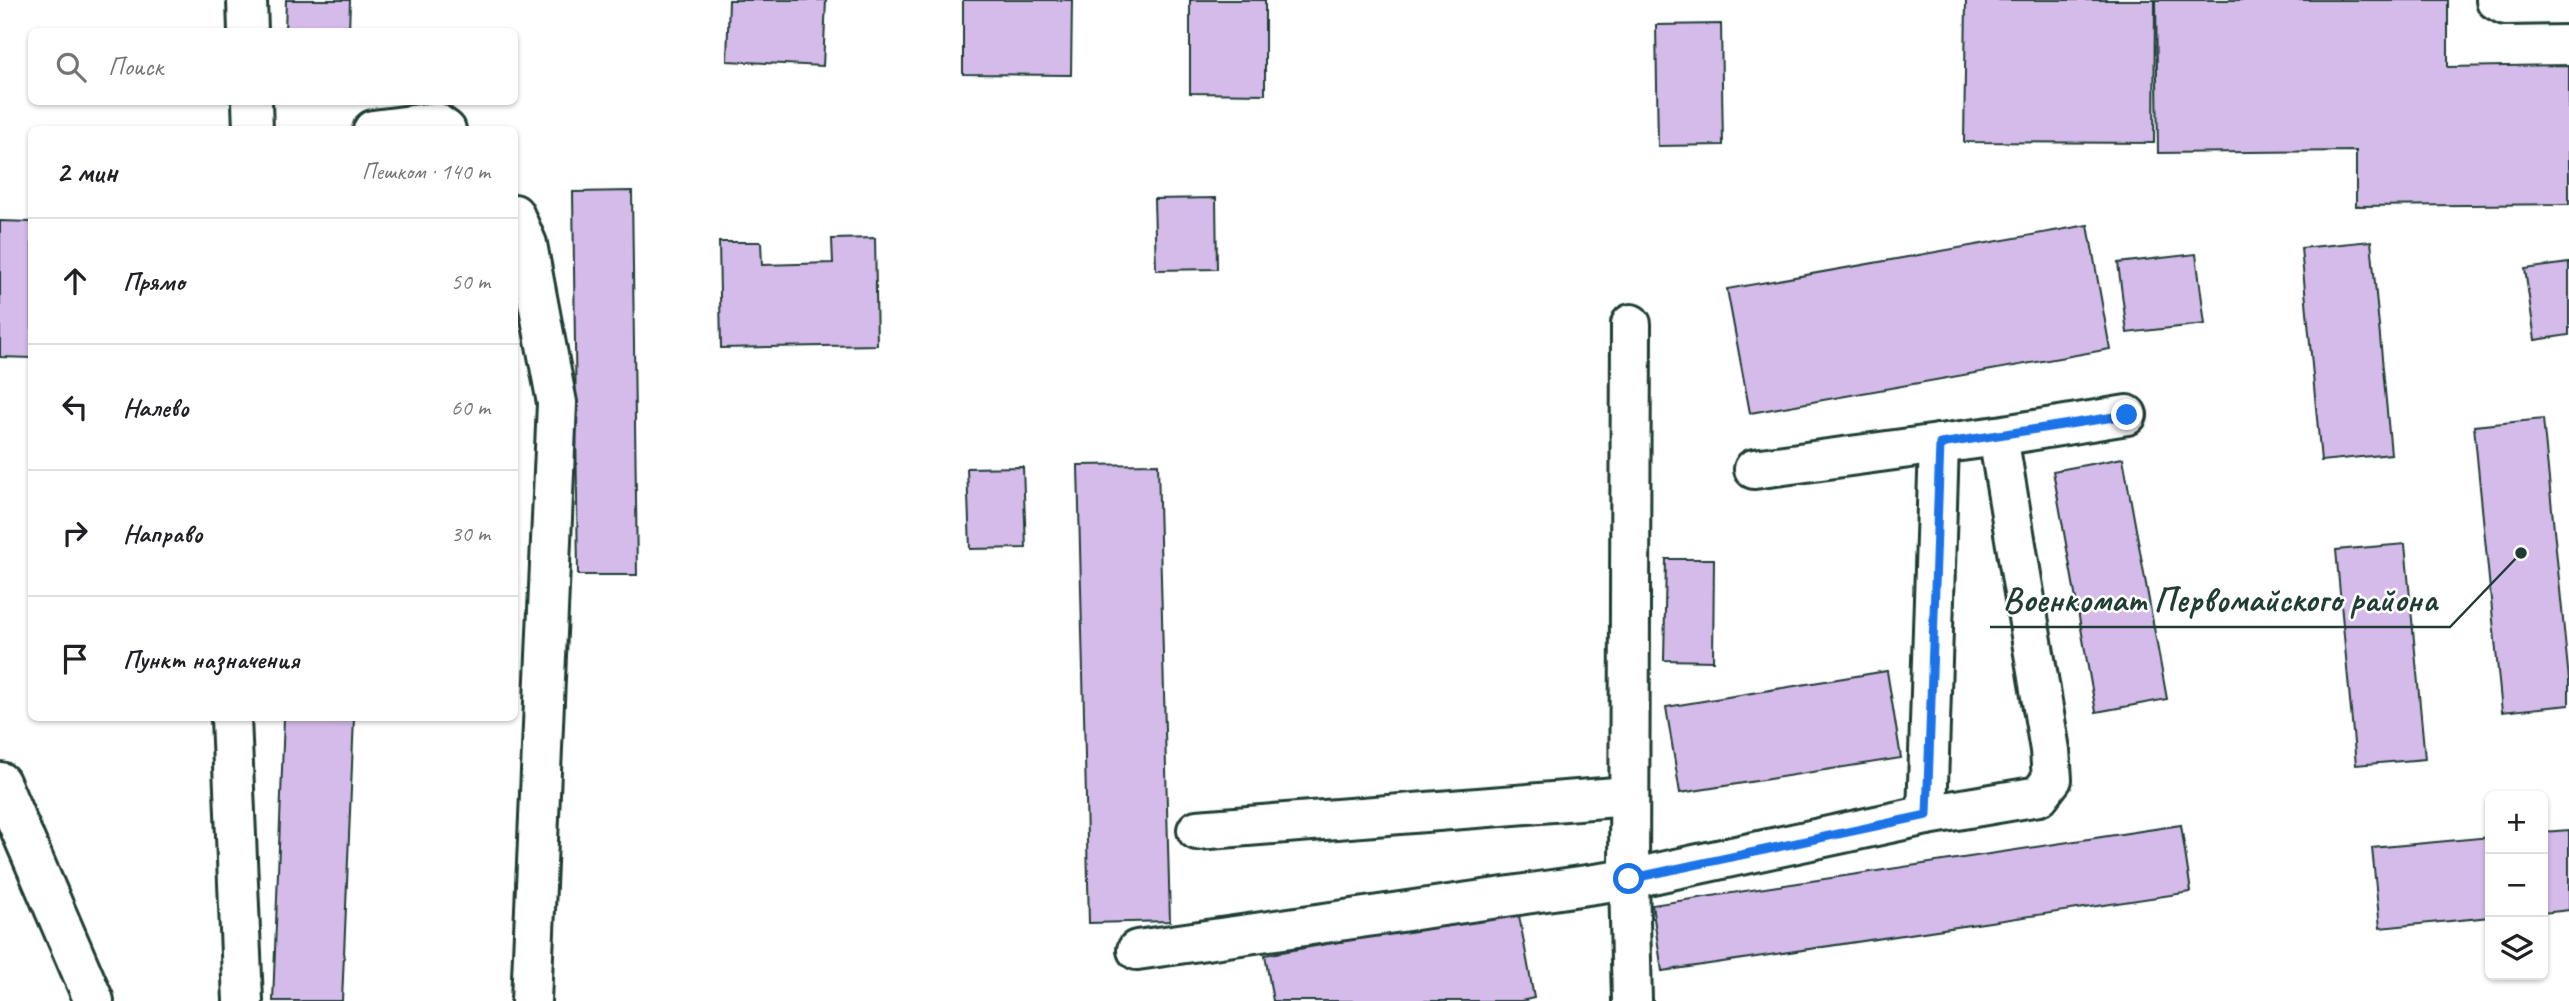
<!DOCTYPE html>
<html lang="ru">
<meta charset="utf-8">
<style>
:root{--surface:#fff;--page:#f2f2f2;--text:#202124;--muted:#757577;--line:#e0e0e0}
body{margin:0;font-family:Caveat,sans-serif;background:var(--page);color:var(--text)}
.controls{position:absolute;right:21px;bottom:21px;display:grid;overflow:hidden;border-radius:10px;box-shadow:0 2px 5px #0004}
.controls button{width:63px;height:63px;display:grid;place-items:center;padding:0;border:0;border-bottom:2px solid var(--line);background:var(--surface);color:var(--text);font:35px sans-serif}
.stop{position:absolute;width:21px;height:21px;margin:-16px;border:5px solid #1a73e8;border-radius:50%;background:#fff}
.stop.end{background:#1a73e8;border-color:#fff;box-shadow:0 2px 7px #0008}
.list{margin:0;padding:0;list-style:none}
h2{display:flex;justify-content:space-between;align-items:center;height:91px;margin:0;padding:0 28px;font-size:30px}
h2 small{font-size:23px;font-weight:400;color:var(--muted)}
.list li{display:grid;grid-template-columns:46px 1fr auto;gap:21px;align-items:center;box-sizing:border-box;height:126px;padding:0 28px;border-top:2px solid var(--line)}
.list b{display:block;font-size:26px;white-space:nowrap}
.list em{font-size:23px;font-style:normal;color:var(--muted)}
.icon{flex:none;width:38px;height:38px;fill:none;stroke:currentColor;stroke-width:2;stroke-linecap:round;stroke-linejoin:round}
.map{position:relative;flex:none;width:2569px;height:1001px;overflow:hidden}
.search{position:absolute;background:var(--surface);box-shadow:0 2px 5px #0004;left:28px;top:28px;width:490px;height:77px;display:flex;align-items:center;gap:18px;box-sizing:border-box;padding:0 24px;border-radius:10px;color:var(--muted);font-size:26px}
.panel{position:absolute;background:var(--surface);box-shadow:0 2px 5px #0004;left:28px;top:126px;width:490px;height:595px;border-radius:10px}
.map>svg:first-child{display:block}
</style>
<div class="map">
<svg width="2569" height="1001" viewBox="0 0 2569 1001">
<rect width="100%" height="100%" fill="#fff"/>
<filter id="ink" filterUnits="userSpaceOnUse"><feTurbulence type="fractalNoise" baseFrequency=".0143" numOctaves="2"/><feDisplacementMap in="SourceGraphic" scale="14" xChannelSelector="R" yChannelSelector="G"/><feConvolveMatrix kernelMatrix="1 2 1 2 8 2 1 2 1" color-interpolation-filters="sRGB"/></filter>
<g filter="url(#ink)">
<g fill="#d5bbea" stroke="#1f3d34" stroke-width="2">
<polygon points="286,0 350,0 349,32 285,32"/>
<polygon points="729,0 826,0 823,66 727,61"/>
<polygon points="963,0 1072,0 1071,75 963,74"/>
<polygon points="1190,0 1265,0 1265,94 1190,93"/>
<polygon points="1966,0 2155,0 2154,143 1964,142"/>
<polygon points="2156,0 2448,0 2448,67 2569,65 2569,204 2356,206 2356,151 2158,153"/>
<polygon points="1721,24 1723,145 1658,146 1656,25"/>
<polygon points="632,191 637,575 578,575 573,192"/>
<polygon points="1216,198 1217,269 1156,270 1154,199"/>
<polygon points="0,221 32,222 32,358 0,357"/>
<polygon points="2088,225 2110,349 1750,413 1727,289"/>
<polygon points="875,238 877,345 721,348 719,242 761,242 762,265 833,263 832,239"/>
<polygon points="2371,241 2391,454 2321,461 2301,248"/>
<polygon points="2196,254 2205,324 2127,333 2118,263"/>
<polygon points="2569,263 2569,335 2535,340 2525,269"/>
<polygon points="2543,419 2569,680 2569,705 2502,712 2474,426"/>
<polygon points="2123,458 2167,699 2096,712 2053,471"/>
<polygon points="1158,464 1170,921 1089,923 1078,465"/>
<polygon points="1023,467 1026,548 970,549 967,468"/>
<polygon points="2405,544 2425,759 2356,765 2336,550"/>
<polygon points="1666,559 1714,559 1713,661 1664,660"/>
<polygon points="1887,671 1901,758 1680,793 1666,707"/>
<polygon points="284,718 354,718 342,1001 273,1001"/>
<polygon points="2181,825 2191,892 1662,971 1652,905"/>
<polygon points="2569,830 2569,910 2543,913 2543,832"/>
<polygon points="2490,837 2490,917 2380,928 2372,848"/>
<polygon points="1518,910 1534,998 1521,1001 1273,1001 1265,955"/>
</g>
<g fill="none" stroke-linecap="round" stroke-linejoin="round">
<g stroke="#1f3d34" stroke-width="44">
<g id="minor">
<polyline points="247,0 248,32"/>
<polyline points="2496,0 2505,5 2569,4"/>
<polyline points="252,102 253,130"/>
<polyline points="373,130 435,122 446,130"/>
<polyline points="514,214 527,244 557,403 531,1001"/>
<polyline points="1631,324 1629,879 1632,1001"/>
<polyline points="1754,469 1998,436 2127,415"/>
<polyline points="231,718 243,1001"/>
<polyline points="0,782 94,1001"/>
<polyline points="1927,815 1939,444"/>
<polyline points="1197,830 1629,796"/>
<polyline points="1137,950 1629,879 1927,815 2039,796 2052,779 2050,750 1998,436"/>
</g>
</g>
<use href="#minor" stroke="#fff" stroke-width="38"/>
</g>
</g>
<g fill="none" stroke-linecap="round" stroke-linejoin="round" filter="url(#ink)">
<polyline stroke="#1a73e8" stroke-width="9" points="1629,879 1927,815 1940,444 2127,415"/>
</g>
<path fill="none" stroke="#1f3d34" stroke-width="2.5" d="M2521 553L2450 627H1990"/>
<circle fill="#1f3d34" stroke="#fff" stroke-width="2.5" cx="2521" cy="553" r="7"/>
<g font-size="35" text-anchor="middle" font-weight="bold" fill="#1f3d34" stroke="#fff" stroke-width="5" stroke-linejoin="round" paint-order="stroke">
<text x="2220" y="611">Военкомат Первомайского района</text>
</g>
</svg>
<div class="controls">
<button>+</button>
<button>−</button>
<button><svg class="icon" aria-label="layers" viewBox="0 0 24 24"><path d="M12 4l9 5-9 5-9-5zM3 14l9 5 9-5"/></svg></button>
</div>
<div class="stop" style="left:1629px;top:879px"></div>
<div class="stop end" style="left:2127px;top:415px"></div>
<div class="search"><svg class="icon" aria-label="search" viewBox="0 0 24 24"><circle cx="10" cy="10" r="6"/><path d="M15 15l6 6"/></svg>Поиск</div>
<section class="panel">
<h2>2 мин<small>Пешком · 140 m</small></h2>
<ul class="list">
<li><svg class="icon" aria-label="ahead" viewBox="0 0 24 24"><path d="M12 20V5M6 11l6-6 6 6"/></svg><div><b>Прямо</b></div><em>50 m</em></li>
<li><svg class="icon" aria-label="left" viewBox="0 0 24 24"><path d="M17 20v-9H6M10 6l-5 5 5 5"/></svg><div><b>Налево</b></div><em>60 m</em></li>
<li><svg class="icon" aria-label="right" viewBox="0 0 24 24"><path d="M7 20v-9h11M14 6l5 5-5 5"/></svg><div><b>Направо</b></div><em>30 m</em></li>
<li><svg class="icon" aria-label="arrive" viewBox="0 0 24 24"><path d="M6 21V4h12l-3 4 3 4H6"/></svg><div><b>Пункт назначения</b></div></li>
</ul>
</section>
</div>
